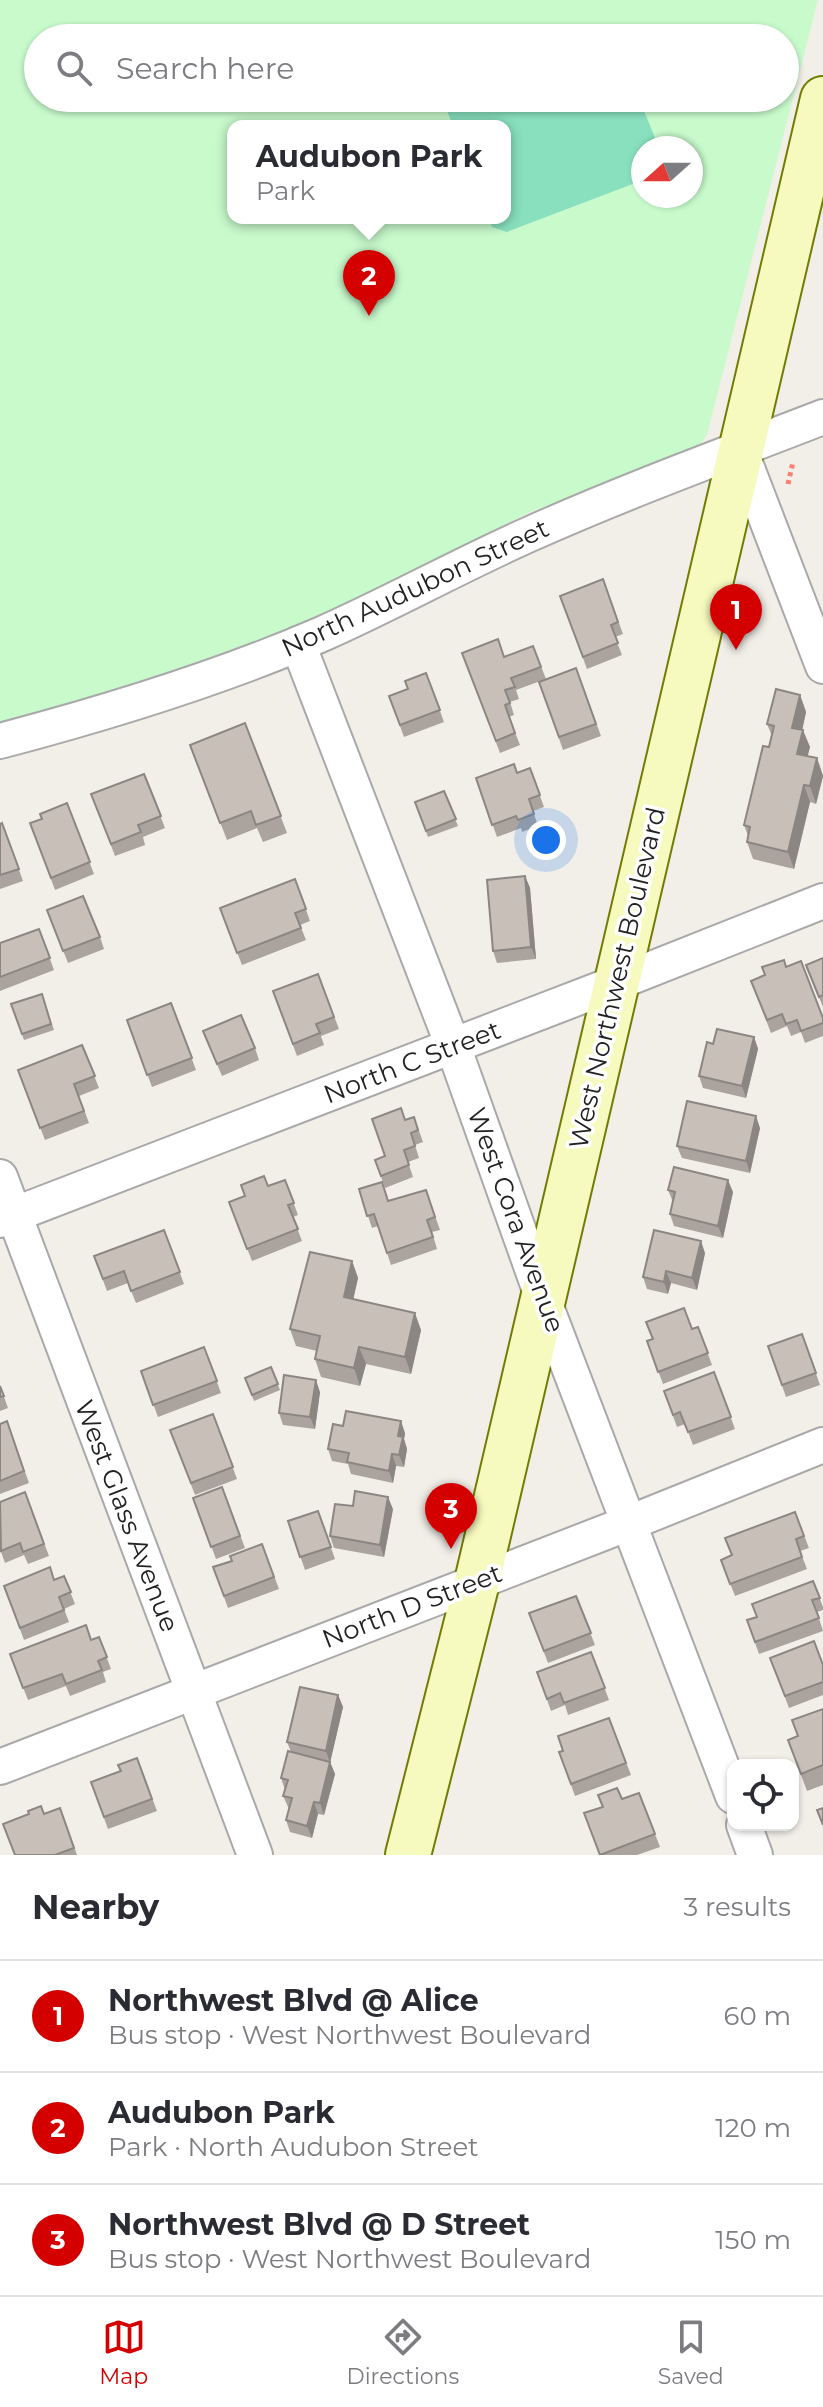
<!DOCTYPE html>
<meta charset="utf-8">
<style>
:root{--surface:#fff;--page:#f7f7f7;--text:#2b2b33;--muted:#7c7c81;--line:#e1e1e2;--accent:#d40000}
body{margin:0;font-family:Montserrat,sans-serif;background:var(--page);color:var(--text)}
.controls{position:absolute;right:24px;bottom:24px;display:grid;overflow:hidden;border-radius:16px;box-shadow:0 2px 6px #0004}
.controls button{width:72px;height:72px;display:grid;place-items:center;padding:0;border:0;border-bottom:2px solid var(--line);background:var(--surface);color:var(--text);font:40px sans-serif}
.compass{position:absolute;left:631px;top:136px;width:72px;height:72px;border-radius:50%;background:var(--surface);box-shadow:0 2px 6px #0004;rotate:249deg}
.you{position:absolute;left:546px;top:840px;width:28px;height:28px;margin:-20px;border:6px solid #fff;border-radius:50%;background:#1a73e8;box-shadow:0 0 0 12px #1a73e833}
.badge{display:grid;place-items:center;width:52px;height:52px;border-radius:50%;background:var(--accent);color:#fff;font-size:26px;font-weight:700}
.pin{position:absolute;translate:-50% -66px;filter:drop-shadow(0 2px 4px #0008)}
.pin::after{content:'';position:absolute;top:42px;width:28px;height:24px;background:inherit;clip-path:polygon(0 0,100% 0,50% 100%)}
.popup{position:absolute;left:227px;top:120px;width:284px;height:104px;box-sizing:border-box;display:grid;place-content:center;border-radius:16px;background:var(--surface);filter:drop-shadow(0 2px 6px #0005);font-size:26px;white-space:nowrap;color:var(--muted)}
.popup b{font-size:30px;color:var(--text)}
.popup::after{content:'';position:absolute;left:50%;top:100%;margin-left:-16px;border:16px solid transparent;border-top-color:var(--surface)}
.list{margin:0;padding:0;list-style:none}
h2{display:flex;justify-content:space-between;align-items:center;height:104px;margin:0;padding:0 32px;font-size:34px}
h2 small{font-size:26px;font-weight:400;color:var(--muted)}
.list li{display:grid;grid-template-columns:52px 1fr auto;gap:24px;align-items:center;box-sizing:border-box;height:112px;padding:0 32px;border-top:2px solid var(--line)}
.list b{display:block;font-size:30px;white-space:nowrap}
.list p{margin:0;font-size:26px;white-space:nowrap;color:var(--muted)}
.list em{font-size:26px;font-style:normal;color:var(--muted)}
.icon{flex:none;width:44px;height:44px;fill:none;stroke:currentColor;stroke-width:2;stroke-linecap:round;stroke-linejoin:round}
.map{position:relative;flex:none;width:823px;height:1855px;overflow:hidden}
.search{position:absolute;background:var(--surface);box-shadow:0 2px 6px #0004;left:24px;right:24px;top:24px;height:88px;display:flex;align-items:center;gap:20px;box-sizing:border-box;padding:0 28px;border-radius:44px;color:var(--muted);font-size:30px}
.sheet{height:440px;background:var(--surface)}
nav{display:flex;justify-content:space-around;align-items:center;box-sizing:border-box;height:112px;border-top:2px solid var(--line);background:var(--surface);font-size:22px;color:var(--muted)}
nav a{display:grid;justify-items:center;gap:4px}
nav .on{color:var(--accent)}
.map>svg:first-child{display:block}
</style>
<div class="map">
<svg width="823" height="1855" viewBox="0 0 823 1855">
<rect width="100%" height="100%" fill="#f2efe9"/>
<path fill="#c8facc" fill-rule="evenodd" d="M0,0H818L707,435L698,448L528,513L295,629L123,695L0,729ZM38,38H785V98H38ZM233,126H505V218H233ZM643,148H691V196H643Z"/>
<polygon fill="#88e0be" points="442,98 630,98 645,113 659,148 643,148 643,180 507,232 492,227 489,218 505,218 505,126 453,126"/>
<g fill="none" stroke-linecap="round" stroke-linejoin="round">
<g stroke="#a9a9a9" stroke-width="38">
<g id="street">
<polyline points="740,450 823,666"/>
<polyline points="298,644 453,1046 543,1299 733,1796"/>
<path d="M0,741C110,712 218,679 322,634C392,603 460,565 530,534C626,491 725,455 823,417"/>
<polyline points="0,1177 255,1855"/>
<polyline points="0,1220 616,983 823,901"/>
<polyline points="0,1767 629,1523 823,1445"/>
<polyline points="744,1825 755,1855"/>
</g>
</g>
<g stroke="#707d05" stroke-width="48">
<polyline id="secondary" points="408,1855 477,1582 823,99"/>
</g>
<polyline stroke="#fa8072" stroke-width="5" stroke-dasharray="4 4" stroke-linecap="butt" points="788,484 793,462"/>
<use href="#street" stroke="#fff" stroke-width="34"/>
<use href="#secondary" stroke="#f7fabf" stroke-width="44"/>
</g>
<g fill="#aba49e">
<polygon points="603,579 623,634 615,637 622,655 587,669 560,596"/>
<polygon points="533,646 546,679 516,690 519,699 510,702 514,715 509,717 520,745 500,753 462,653 504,657"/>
<polygon points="576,668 601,736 563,750 539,682"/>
<polygon points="426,673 444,722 404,737 389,696 408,689"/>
<polygon points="800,695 806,712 802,730 810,747 807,756 817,758 823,776 816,804 810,802 794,869 753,859 747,842 748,836 744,825 772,736 767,724"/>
<polygon points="245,723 287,833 263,842 257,828 227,840 190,745"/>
<polygon points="530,768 544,807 533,811 538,826 522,832 521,828 497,837 476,778 518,773"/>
<polygon points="144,774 165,828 143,837 145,845 115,856 91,794"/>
<polygon points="444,791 458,826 428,837 415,802"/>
<polygon points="67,803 94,874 55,890 30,823 42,819"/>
<polygon points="2,823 23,881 0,889 0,824"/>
<polygon points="525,876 530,888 536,959 497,963 493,951"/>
<polygon points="295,879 310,921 300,925 306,940 242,965 220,908"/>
<polygon points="47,910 100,937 104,949 68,963"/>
<polygon points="39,929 54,970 0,991 0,943"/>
<polygon points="823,958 823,1007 806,965"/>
<polygon points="786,967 823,1018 823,1036 805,1043 801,1032 791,1036 787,1026 771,1033 751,981"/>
<polygon points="318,974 339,1029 321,1036 324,1045 297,1056 273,991"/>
<polygon points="42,994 54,1030 24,1040 11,1004"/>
<polygon points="171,1003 196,1070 152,1087 127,1020"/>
<polygon points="203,1031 255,1048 259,1060 222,1076"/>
<polygon points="754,1037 758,1049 746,1098 703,1088 699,1076 713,1044"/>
<polygon points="82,1045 99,1088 79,1096 89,1123 45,1140 18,1070"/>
<polygon points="414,1117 423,1142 415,1145 419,1158 408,1162 413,1177 385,1188 375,1160 385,1156 405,1120"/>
<polygon points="760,1128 750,1173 682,1158 677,1146"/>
<polygon points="285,1180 298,1215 293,1217 302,1241 252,1261 229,1202"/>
<polygon points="359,1189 388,1201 426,1190 440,1230 432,1232 437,1249 391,1265 378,1226 372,1228"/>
<polygon points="668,1190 733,1192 723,1238 674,1226 670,1214 673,1202"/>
<polygon points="164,1230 184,1284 136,1303 128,1283 107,1291 94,1256"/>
<polygon points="705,1253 697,1290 671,1283 668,1294 647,1289 643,1277"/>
<polygon points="352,1261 358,1278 353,1299 421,1330 411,1374 366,1364 360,1386 321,1377 315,1359 317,1351 296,1346 290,1329"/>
<polygon points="698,1327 712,1365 663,1384 647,1341"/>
<polygon points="802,1334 820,1385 786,1397 768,1346"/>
<polygon points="204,1347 221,1393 158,1417 141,1371"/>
<polygon points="271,1367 280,1390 254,1401 245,1378"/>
<polygon points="714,1372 735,1429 693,1445 685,1424 677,1427 664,1391"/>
<polygon points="0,1386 8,1408 0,1411"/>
<polygon points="320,1392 315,1429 283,1425 279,1413"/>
<polygon points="213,1414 237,1479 195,1495 170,1430"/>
<polygon points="7,1421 29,1483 0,1494 0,1424"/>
<polygon points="405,1433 404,1439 407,1449 404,1467 396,1466 393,1483 351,1474 348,1464 332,1461 328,1449"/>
<polygon points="222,1487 245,1548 216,1559 193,1498"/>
<polygon points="25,1492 49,1556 28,1564 24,1555 5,1563 0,1549"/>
<polygon points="393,1509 384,1557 334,1548 330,1536"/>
<polygon points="318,1511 335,1559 305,1570 288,1521"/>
<polygon points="795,1512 809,1548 800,1551 807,1569 735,1596 721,1560 732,1556"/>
<polygon points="262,1544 279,1589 228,1608 213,1567 232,1561"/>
<polygon points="64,1576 75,1604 64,1609 69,1622 24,1640 4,1586 55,1580"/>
<polygon points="813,1581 823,1607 823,1610 817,1612 823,1631 759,1654 747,1620 757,1617"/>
<polygon points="576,1596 595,1645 548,1663 529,1613"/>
<polygon points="99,1637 111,1669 103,1672 106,1682 70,1696 66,1686 28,1700 10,1654 91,1640"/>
<polygon points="591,1652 609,1700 568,1715 565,1705 551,1711 537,1672"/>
<polygon points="770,1658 823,1665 823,1695 789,1708"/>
<polygon points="338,1695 343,1707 330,1762 335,1774 324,1815 318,1814 312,1838 290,1832 286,1820 289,1809 283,1796 285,1790 281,1778 291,1752 287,1742"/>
<polygon points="823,1709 823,1785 807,1791 788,1740 798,1736"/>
<polygon points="609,1718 631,1775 575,1796 559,1752"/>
<polygon points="137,1758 157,1811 108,1829 91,1782 121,1771"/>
<polygon points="639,1793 660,1847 637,1855 600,1855 622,1799"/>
<polygon points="60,1808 77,1855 15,1855 44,1814"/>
</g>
<g fill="#8b8681">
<polygon points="800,695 806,712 799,745 792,728"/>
<polygon points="803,730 810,747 804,771 797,754"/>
<polygon points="817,758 823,776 816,804 810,786"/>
<polygon points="804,785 810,802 794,869 788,852"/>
<polygon points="525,876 530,888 536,959 531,947"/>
<polygon points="754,1037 758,1049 746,1098 742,1086"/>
<polygon points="756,1116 760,1128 750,1173 746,1161"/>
<polygon points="728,1180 733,1192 723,1238 718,1226"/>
<polygon points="701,1241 705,1253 697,1290 692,1278"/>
<polygon points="352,1261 358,1278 350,1314 344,1297"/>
<polygon points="666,1271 671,1283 668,1294 664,1282"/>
<polygon points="415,1313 421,1330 411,1374 405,1357"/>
<polygon points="359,1347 366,1364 360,1386 354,1368"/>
<polygon points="316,1380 320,1392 315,1429 310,1417"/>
<polygon points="401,1421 405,1433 404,1439 407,1449 404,1467 399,1455 398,1436"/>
<polygon points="392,1454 396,1466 393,1483 389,1471"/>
<polygon points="388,1497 393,1509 384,1557 380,1545"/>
<polygon points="338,1695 343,1707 330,1763 326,1751"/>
<polygon points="330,1762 335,1774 324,1815 320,1803"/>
<polygon points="314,1802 318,1814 312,1838 307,1826"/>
</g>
<g fill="#c7bfb8" stroke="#8b8681" stroke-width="2">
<polygon points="603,579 618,622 611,625 618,643 583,657 560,596"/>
<polygon points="498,639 504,657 533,646 541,667 511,678 515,687 505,690 510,703 505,705 515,733 496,741 462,653"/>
<polygon points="576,668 596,724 559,737 539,682"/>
<polygon points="426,673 440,710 400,725 389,696 408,689 405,681"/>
<polygon points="776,689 800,695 792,728 803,730 797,754 817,758 810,786 804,785 788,852 747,842 750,827 744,825 763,746 769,747 774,726 767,724"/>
<polygon points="245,723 281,816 256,825 251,811 220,823 190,745"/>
<polygon points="514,764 517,773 530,768 540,795 529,799 534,814 518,820 516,816 492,825 476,778"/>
<polygon points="144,774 161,816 138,825 141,832 111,844 91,794"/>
<polygon points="444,791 456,819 426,831 415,802"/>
<polygon points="67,803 90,862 51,878 30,823 42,819 40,814"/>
<polygon points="2,823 19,869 0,875 0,824"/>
<polygon points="525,876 531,947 493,951 487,880"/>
<polygon points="295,879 306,909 295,913 301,928 237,953 220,908"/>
<polygon points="83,896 100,937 63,951 47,910"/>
<polygon points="39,929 50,958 0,977 0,943"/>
<polygon points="823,958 823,995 819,997 806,965"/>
<polygon points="784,960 786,967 801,961 823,1018 823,1023 801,1031 797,1020 786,1024 782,1014 767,1020 751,981 765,975 762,967"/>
<polygon points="318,974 334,1017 316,1024 320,1033 293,1044 273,991"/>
<polygon points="42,994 51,1024 22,1034 11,1004"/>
<polygon points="171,1003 192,1058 147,1075 127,1020"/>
<polygon points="241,1015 255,1048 217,1064 203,1031"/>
<polygon points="717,1029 754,1037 742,1086 699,1076 707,1042 713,1044"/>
<polygon points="82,1045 95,1076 74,1084 84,1111 40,1128 18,1070"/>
<polygon points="687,1101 756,1116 746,1161 677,1146"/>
<polygon points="401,1108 405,1120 414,1117 418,1130 411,1133 415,1146 404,1150 409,1165 381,1176 375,1160 385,1156 372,1119"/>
<polygon points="674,1167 728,1180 718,1226 670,1214 675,1192 668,1190"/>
<polygon points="264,1176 268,1186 285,1180 294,1203 288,1205 298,1229 247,1249 229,1202 245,1196 241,1185"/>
<polygon points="382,1182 388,1201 426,1190 435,1217 427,1220 433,1237 387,1253 374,1214 367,1216 359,1189"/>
<polygon points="164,1230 180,1272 131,1291 124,1271 103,1279 94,1256"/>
<polygon points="654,1230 701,1241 692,1278 666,1271 664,1282 643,1277"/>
<polygon points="310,1252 352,1261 344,1297 415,1313 405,1357 359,1347 354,1368 315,1359 320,1336 290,1329"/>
<polygon points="684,1308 692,1329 698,1327 708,1353 658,1372 647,1341 653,1339 646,1322"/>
<polygon points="802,1334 816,1373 782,1385 768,1346"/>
<polygon points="204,1347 217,1381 153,1405 141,1371"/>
<polygon points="271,1367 278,1384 252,1395 245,1378"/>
<polygon points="714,1372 731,1417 688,1432 680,1412 673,1415 664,1391"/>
<polygon points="284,1375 316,1380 310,1417 279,1413"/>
<polygon points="0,1386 4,1396 0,1397"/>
<polygon points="346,1411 401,1421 398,1436 403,1437 399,1455 392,1454 389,1471 347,1462 349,1453 328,1449 333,1424 343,1426"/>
<polygon points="213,1414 233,1467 191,1483 170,1430"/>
<polygon points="7,1421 24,1471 0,1481 0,1424"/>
<polygon points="222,1487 240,1536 211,1547 193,1498"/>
<polygon points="355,1491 388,1497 380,1545 330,1536 335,1504 353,1506"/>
<polygon points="25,1492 44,1544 23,1552 20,1543 1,1551 0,1502"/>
<polygon points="318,1511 331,1547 300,1557 288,1521"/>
<polygon points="795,1512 804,1536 796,1539 802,1557 730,1584 721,1560 732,1555 725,1538"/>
<polygon points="262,1544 274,1577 224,1596 213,1567 232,1561 230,1556"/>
<polygon points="50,1567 54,1580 64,1576 71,1592 59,1597 64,1610 20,1628 4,1586"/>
<polygon points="813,1581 820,1598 812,1600 819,1618 755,1642 747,1620 757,1617 752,1604"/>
<polygon points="576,1596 591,1633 544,1651 529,1613"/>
<polygon points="86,1625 91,1640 99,1637 107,1657 98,1661 102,1670 66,1684 62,1674 23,1688 10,1654"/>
<polygon points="814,1641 823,1665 823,1682 785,1696 770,1658"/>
<polygon points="591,1652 605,1688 564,1703 560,1693 547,1699 537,1672"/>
<polygon points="300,1687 338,1695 326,1751 287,1742"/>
<polygon points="823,1709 823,1765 801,1774 788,1740 798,1736 792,1720"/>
<polygon points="609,1718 626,1763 571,1784 559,1752 563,1751 558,1736"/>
<polygon points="288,1751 330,1762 320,1803 314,1802 307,1826 286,1820 292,1798 283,1796 288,1780 281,1778"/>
<polygon points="137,1758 152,1799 104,1817 91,1782 121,1771 118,1765"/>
<polygon points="617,1788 622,1799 639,1793 655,1834 600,1855 584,1813 603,1807 598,1795"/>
<polygon points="41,1806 44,1814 60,1808 74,1848 55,1855 15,1855 3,1824 29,1814 28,1811"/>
<polygon points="823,1808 823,1825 817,1810"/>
</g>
<g text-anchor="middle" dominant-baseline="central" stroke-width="7" stroke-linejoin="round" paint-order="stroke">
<g font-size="26" fill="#222" stroke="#fff">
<text transform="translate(415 588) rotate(-25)">North Audubon Street</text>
<text transform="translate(617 978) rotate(-77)">West Northwest Boulevard</text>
<text transform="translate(412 1062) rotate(-21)">North C Street</text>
<text transform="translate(516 1220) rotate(70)">West Cora Avenue</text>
<text transform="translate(127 1516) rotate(69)">West Glass Avenue</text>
<text transform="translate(412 1606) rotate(-21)">North D Street</text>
</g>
</g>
</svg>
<div class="controls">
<button><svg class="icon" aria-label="locate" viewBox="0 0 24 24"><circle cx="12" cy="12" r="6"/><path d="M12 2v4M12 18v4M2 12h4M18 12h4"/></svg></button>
</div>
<svg class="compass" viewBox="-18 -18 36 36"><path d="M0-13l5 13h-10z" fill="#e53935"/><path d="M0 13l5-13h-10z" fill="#7c7c81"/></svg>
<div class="you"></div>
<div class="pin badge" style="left:736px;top:650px">1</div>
<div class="pin badge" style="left:369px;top:316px">2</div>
<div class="popup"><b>Audubon Park</b>Park</div>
<div class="pin badge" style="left:451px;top:1549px">3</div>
<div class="search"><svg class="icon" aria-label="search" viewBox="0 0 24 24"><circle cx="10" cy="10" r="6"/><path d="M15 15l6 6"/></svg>Search here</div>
</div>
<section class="sheet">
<h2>Nearby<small>3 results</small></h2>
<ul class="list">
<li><span class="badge">1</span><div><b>Northwest Blvd @ Alice</b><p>Bus stop · West Northwest Boulevard</p></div><em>60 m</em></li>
<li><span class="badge">2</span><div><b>Audubon Park</b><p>Park · North Audubon Street</p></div><em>120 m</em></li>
<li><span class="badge">3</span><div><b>Northwest Blvd @ D Street</b><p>Bus stop · West Northwest Boulevard</p></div><em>150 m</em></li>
</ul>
</section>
<nav>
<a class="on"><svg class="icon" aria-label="map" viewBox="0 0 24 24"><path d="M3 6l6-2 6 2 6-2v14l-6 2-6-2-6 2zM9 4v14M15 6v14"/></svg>Map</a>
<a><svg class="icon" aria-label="directions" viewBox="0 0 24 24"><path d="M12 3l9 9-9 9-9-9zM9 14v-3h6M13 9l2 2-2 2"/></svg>Directions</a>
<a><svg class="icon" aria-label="saved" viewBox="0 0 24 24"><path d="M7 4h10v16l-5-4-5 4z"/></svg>Saved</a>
</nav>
